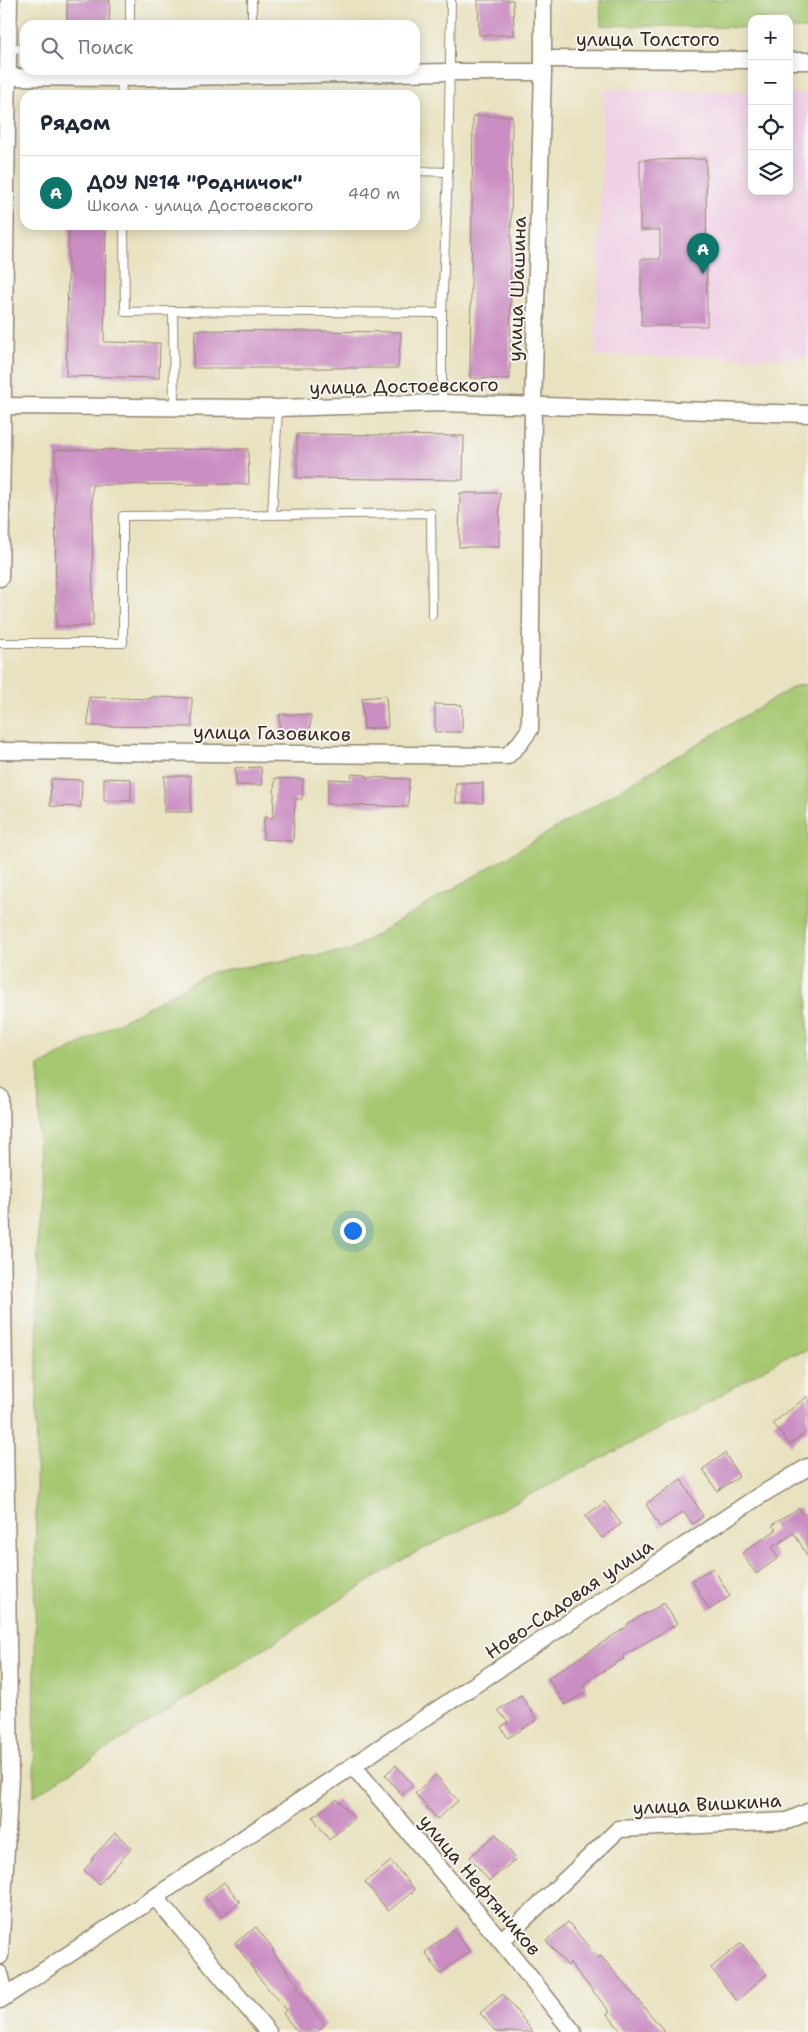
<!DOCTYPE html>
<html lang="ru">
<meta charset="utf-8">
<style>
:root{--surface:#fff;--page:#f2f2f3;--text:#1f2937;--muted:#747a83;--line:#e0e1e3;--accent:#0f766e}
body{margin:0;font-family:"Shantell Sans",sans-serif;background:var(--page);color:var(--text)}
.controls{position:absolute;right:15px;top:15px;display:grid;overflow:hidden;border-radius:10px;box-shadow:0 2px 12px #0003}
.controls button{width:45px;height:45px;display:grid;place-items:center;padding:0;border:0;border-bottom:1px solid var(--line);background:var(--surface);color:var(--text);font:25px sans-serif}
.you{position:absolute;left:352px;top:1230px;width:18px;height:18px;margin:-12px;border:4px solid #fff;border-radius:50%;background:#1a73e8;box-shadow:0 0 0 8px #1a73e833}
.badge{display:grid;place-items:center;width:32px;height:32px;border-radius:50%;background:var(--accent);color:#fff;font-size:16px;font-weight:700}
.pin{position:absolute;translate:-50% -41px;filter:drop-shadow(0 1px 2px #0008)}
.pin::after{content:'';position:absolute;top:26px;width:18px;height:15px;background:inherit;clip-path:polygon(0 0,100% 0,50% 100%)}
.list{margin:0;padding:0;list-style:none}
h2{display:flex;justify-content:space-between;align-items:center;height:65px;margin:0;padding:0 20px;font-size:21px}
h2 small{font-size:16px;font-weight:400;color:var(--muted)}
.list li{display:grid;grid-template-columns:32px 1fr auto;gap:15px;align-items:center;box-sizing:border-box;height:75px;padding:0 20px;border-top:1px solid var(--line)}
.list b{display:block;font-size:19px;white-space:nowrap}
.list p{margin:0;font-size:16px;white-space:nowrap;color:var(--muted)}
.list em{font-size:16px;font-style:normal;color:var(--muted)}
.icon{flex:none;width:28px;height:28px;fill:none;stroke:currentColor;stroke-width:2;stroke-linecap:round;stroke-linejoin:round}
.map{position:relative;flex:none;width:808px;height:2032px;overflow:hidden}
.search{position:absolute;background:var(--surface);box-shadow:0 2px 12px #0003;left:20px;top:20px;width:400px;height:55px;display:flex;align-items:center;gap:12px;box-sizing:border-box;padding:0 18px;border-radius:15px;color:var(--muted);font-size:19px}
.panel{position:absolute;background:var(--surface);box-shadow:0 2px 12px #0003;left:20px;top:90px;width:400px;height:140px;border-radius:15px}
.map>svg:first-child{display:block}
</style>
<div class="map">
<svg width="808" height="2032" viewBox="0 0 808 2032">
<rect width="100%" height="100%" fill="#f6f6f2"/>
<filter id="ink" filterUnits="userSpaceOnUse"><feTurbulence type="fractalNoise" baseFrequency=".02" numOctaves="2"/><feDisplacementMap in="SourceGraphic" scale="10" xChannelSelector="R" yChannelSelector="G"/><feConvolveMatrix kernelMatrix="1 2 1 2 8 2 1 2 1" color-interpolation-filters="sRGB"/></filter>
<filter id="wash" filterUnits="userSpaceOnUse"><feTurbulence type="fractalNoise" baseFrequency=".0096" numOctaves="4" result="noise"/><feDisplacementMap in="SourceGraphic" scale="20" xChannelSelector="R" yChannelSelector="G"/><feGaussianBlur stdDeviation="1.12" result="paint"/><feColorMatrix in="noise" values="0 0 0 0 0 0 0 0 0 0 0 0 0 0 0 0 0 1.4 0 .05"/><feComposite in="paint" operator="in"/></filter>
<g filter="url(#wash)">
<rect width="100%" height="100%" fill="#e9e2c0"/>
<polygon fill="#f0d0e5" points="604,89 752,92 752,191 789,191 789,93 808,94 808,358 595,356"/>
<g fill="#a5c76f" stroke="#707846">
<polygon points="600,0 808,0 808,29 789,29 789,19 752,19 752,28 601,25"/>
<polygon points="808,684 808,1350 786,1356 685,1416 407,1557 34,1796 39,1066 212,972 350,950 795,686"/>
</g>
<g id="blocks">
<g fill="#cb8ec3">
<polygon points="67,0 110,0 109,25 67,25"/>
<polygon points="478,0 513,0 514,35 479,35"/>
<polygon points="473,116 512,116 510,379 470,378"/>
<polygon points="706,159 707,326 641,326 641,259 660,259 660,230 640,230 640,160"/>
<polygon points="69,225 106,225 104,342 160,343 159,378 66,376"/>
<polygon points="195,330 401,332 398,368 193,368"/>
<polygon points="297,434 464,436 463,480 297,478"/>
<polygon points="248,449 249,484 92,485 93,626 56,626 55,450"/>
<polygon points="460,493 500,493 499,547 459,547"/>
<polygon points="386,696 388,727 364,729 362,698"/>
<polygon points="89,697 151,699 151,697 192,698 192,727 88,726"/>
<polygon points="435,704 462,705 462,732 435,732"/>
<polygon points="280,714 311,715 310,736 279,734"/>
<polygon points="261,767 262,785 236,785 235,768"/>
<polygon points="352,774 366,775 366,777 409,779 408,807 327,804 329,779 351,780"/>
<rect x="164" y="776" width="27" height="36"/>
<polygon points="104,778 131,779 131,801 104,801"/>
<polygon points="275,778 303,779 302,799 295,799 293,841 263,839 264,817 273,818"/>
<polygon points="51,779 82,780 81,807 50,806"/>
<rect x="456" y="783" width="27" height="20"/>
<polygon points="808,1396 808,1430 790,1445 773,1423"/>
<polygon points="725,1453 739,1477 717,1491 703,1469"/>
<polygon points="681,1479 703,1516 693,1524 683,1512 660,1527 646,1504"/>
<polygon points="605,1502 621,1524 602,1538 585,1516"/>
<polygon points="799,1508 803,1515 808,1512 808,1557 794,1533 772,1548 778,1558 756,1574 742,1553 776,1530 772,1525"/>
<polygon points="713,1568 730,1596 709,1610 692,1580"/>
<polygon points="664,1603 677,1624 623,1656 624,1658 583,1684 587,1691 565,1705 548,1678 628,1626 627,1624"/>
<polygon points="521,1695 537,1720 508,1738 501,1727 508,1722 498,1710"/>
<polygon points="396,1765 413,1785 402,1795 385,1775"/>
<polygon points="436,1775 458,1801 437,1819 415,1793"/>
<polygon points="337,1799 354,1818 329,1840 313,1817"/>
<polygon points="115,1833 132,1848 99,1884 84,1870 92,1861 92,1858"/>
<polygon points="496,1834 516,1859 489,1881 470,1857"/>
<polygon points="391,1861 415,1890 388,1911 365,1882"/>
<polygon points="224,1882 240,1902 222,1916 205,1897"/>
<polygon points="568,1922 598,1958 601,1956 665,2032 622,2032 607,2014 610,2012 570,1963 568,1966 546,1941"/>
<polygon points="256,1927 274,1950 272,1951 299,1986 297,1987 325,2025 317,2032 297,2032 283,2013 286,2010 257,1975 235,1943"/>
<polygon points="453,1930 470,1951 440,1974 425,1952"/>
<polygon points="741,1943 767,1974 737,2001 711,1968"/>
<polygon points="503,1994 533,2032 496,2032 480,2013"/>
</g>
</g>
</g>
<g filter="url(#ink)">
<use href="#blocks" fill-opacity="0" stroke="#92866f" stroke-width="1"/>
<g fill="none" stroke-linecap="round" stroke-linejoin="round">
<g stroke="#92866f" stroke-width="10">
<g id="lane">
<polyline points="130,25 130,0"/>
<polyline points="252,25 252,0"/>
<polyline points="8,48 25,49"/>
<polyline points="121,78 122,95"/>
<polyline points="415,171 448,172 451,0"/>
<polyline points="124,225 125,312 173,311 174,407"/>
<polyline points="173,311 442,313 448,172"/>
<polyline points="442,403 442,313"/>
<polyline points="272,515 431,513 432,615"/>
<polyline points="0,643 123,643 123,516 272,515 278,408"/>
</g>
</g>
<g stroke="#92866f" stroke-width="19">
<g id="street">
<polyline points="543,59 752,60"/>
<polyline points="789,61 808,61"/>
<polyline points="0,77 121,78 450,72 543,72"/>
<polyline points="0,406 278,408 442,403 808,414"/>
<polyline points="0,578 9,0"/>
<polyline points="0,751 507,756 520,743 530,729 533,406 543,72 543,0"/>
<polyline points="0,1097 10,1777 0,1956"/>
<polyline points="353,1766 501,1941 573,2032"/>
<polyline points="155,1897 268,2032"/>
<polyline points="501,1941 619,1829 787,1821 808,1812"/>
<polyline points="0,1974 6,1996"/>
<polyline points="0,2000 759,1496 808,1467"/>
</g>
</g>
<use href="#lane" stroke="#fff" stroke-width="8"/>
<use href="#street" stroke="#fff" stroke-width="16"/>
</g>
</g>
<g text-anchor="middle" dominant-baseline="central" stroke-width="4" stroke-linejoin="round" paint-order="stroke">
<g font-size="19" fill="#3b2a1e" stroke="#f6f6f2">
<text x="648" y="39">улица Толстого</text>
<text transform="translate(517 289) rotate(-88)">улица Шашина</text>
<text transform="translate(404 386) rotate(-1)">улица Достоевского</text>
<text transform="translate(272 733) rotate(1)">улица Газовиков</text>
<text transform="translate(569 1599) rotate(-34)">Ново-Садовая улица</text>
<text transform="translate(707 1804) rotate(-3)">улица Вишкина</text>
<text transform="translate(480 1885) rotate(50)">улица Нефтяников</text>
</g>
</g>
</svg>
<div class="controls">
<button>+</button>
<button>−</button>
<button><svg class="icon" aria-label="locate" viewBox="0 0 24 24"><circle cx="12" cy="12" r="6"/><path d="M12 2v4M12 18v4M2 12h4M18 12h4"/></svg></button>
<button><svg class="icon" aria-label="layers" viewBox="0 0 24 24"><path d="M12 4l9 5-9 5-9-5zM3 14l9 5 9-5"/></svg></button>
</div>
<div class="you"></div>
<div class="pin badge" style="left:703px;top:274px">A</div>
<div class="search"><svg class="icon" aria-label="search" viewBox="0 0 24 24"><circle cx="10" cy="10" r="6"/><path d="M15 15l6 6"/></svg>Поиск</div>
<section class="panel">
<h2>Рядом<small></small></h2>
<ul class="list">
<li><span class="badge">A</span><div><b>ДОУ №14 &quot;Родничок&quot;</b><p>Школа · улица Достоевского</p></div><em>440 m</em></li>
</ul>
</section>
</div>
